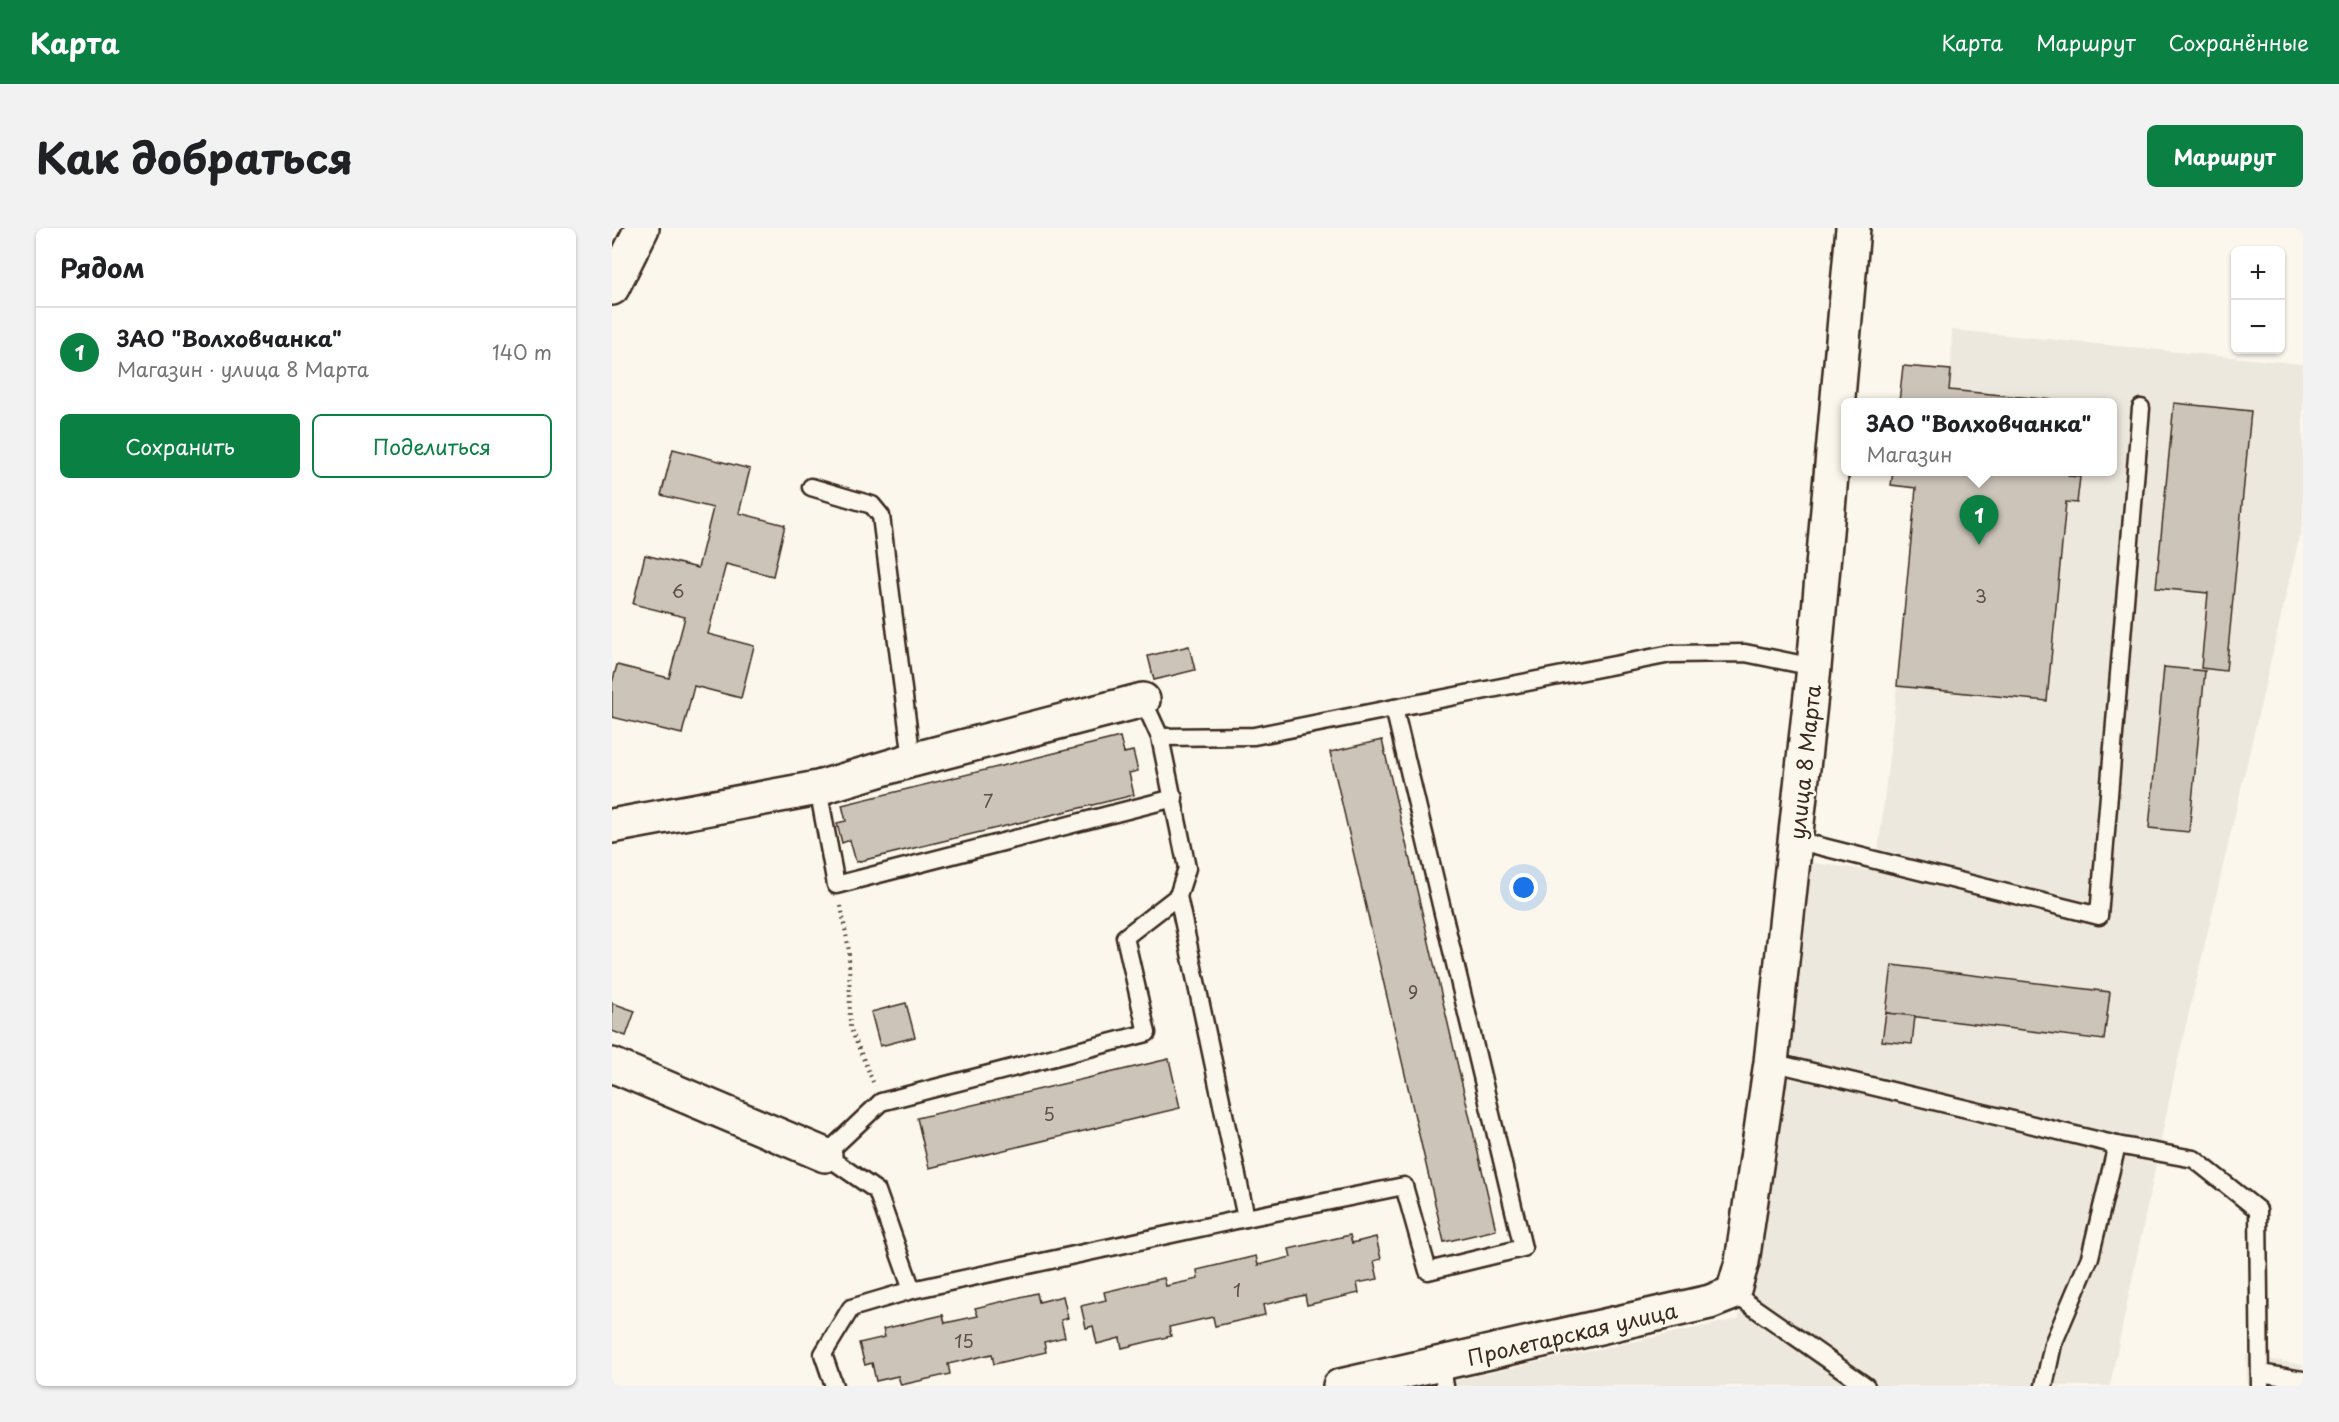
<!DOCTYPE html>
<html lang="ru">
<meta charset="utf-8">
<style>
:root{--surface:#fff;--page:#f2f2f2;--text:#202124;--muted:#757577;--line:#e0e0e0;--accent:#0b8043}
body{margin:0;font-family:"Playpen Sans",sans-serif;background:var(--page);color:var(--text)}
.controls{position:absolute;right:18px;top:18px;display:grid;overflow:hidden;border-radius:9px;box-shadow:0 2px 4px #0004}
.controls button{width:54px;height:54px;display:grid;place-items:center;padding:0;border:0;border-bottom:2px solid var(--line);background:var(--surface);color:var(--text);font:30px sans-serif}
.you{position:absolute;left:912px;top:660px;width:21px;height:21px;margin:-15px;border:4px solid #fff;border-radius:50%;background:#1a73e8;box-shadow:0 0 0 9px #1a73e833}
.badge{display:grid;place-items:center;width:39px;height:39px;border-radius:50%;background:var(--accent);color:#fff;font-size:20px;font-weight:700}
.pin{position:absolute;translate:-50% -50px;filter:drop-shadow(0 2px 3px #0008)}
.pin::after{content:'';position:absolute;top:32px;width:21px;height:18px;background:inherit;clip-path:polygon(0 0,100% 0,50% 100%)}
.popup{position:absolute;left:1229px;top:170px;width:276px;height:78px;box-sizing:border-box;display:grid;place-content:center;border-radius:9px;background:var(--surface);filter:drop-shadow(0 2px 4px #0005);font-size:20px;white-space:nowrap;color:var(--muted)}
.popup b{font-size:22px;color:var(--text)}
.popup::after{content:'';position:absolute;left:50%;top:100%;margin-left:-12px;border:12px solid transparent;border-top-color:var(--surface)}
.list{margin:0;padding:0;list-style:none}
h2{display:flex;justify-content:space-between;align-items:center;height:78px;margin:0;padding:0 24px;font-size:26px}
h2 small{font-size:20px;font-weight:400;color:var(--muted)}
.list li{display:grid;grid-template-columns:39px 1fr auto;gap:18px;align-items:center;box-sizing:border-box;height:90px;padding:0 24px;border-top:2px solid var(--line)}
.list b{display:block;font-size:22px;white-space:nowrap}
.list p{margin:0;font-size:20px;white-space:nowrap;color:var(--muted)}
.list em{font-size:20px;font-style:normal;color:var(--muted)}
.actions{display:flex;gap:12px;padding:18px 24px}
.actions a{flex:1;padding:14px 0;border:2px solid var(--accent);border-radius:9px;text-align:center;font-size:21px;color:var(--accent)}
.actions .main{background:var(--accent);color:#fff}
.map{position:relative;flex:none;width:1691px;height:1158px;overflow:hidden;border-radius:9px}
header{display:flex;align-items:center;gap:36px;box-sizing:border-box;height:84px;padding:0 30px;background:var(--accent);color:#fff}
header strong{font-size:28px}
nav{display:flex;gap:33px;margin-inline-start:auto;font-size:21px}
.intro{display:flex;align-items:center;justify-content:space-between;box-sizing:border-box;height:144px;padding:0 36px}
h1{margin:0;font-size:42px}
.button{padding:15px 27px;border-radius:9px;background:var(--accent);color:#fff;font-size:21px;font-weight:700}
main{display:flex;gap:36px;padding:0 36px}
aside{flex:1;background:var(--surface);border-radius:9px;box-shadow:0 2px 4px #0004}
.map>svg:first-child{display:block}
</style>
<header>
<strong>Карта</strong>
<nav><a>Карта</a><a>Маршрут</a><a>Сохранённые</a></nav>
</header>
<div class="intro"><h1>Как добраться</h1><a class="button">Маршрут</a></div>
<main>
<aside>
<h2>Рядом<small></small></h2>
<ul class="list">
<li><span class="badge">1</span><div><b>ЗАО &quot;Волховчанка&quot;</b><p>Магазин · улица 8 Марта</p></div><em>140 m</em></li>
</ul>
<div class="actions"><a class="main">Сохранить</a><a>Поделиться</a></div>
</aside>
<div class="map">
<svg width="1691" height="1158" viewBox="0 0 1691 1158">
<rect width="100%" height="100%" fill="#fbf7ec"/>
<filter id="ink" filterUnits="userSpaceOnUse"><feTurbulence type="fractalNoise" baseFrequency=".0167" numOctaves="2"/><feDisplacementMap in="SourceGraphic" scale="12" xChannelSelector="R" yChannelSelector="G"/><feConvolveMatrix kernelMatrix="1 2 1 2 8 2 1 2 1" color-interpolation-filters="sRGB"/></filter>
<g filter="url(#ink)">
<g fill="#ede8dd">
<polygon points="1340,102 1691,136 1691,294 1562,849 1498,1158 815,1158 1126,1091 1147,1030 1194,634 1264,643 1285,458 1304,260 1279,257 1281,244 1500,244 1500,174 1287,174 1291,138 1339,142"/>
<polygon points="1634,1127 1691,1137 1691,1158 1635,1158"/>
</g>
<g fill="#ccc4b9" stroke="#3b2a1e" stroke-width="1.5">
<polygon points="1291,138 1339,142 1337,162 1463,174 1287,174"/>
<polygon points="1562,175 1639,183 1614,443 1589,440 1596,365 1544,360"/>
<polygon points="61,221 138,241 127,285 173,297 161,348 114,336 96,406 142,418 129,470 82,458 70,506 0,489 0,455 5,437 57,450 73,389 21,376 33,327 86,340 101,280 49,267"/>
<polygon points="1281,244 1457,244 1456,248 1468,249 1465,275 1454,274 1435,473 1285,458 1304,260 1279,257"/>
<polygon points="577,418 583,442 542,452 536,428"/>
<polygon points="1552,439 1593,443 1577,604 1537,600"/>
<polygon points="508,509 512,525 521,523 526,543 517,545 522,567 244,634 238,612 230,615 225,595 234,593 230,577"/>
<polygon points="770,512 884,1002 832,1014 718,524"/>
<polygon points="1280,737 1498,764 1492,812 1274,785"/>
<polygon points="0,775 23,783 14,808 0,803"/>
<polygon points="294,775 303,809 268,818 259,784"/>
<polygon points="1274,785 1303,788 1300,816 1270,813"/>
<polygon points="557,831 568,880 317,940 305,890"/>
<polygon points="738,1007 740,1015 764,1009 769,1031 762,1033 766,1051 745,1055 747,1065 695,1077 693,1067 651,1077 653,1087 603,1098 601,1089 557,1099 559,1108 510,1120 508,1110 485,1116 481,1098 474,1100 469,1078 494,1072 492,1064 552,1050 554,1058 586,1051 585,1042 644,1028 646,1037 679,1029 677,1021"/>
<polygon points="425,1065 427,1074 451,1068 456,1090 449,1092 453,1109 432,1114 434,1124 382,1136 380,1126 336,1136 338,1146 289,1157 286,1148 264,1153 260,1135 253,1137 247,1115 273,1109 271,1101 331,1087 333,1095 366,1088 363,1080"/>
</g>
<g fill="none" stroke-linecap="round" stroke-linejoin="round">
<g stroke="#3b2a1e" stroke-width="21">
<g id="service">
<polyline points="199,259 260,277 269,288 300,532"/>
<polyline points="782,480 1059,426 1133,425 1202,439"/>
<polyline points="548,509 642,508 782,480 911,1020 816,1043 792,958 634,990"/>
<polyline points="206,560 224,657 562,570"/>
<polyline points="1183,612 1487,688 1529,180"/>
<polyline points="1159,834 1505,917 1582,931 1646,982 1648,1158"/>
<polyline points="300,1062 265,963 213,927 269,874 535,805 513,709 566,668"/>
<polyline points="1121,1065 1254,1158"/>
<polyline points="829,1135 833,1158"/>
<polyline points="1648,1145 1691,1152"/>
<polyline points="222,1158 211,1126 239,1080 300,1062 634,990 566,668 575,640 548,509 531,472"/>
<polyline points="1432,1158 1441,1116 1478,1029 1505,917"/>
</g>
</g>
<g stroke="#3b2a1e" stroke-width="38">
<g id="minor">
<polyline points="0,60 30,0"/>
<polyline points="0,598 206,560 300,532 531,472"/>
<polyline points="0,837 213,927"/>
<polyline points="728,1158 1098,1074 1121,1065 1130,1034 1159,834 1202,439 1241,0"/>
</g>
</g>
<polyline stroke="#3b2a1e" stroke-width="4" stroke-dasharray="1.5 4.5" stroke-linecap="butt" points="229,678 237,723 238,799 261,854"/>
<use href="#service" stroke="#fbf7ec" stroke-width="16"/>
<use href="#minor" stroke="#fbf7ec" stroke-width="33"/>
</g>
</g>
<g text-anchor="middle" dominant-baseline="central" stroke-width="5" stroke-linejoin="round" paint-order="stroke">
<g font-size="18" fill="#5f5045">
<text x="66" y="362">6</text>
<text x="1369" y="367">3</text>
<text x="376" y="572">7</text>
<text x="801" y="763">9</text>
<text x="437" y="885">5</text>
<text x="625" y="1061">1</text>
<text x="352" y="1112">15</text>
</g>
<g font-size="21" fill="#3b2a1e" stroke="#fbf7ec">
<text transform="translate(1192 534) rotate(-84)">улица 8 Марта</text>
<text transform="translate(960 1105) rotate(-13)">Пролетарская улица</text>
</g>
</g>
</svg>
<div class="controls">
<button>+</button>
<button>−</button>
</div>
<div class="you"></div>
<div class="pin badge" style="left:1367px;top:317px">1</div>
<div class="popup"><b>ЗАО &quot;Волховчанка&quot;</b>Магазин</div>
</div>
</main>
